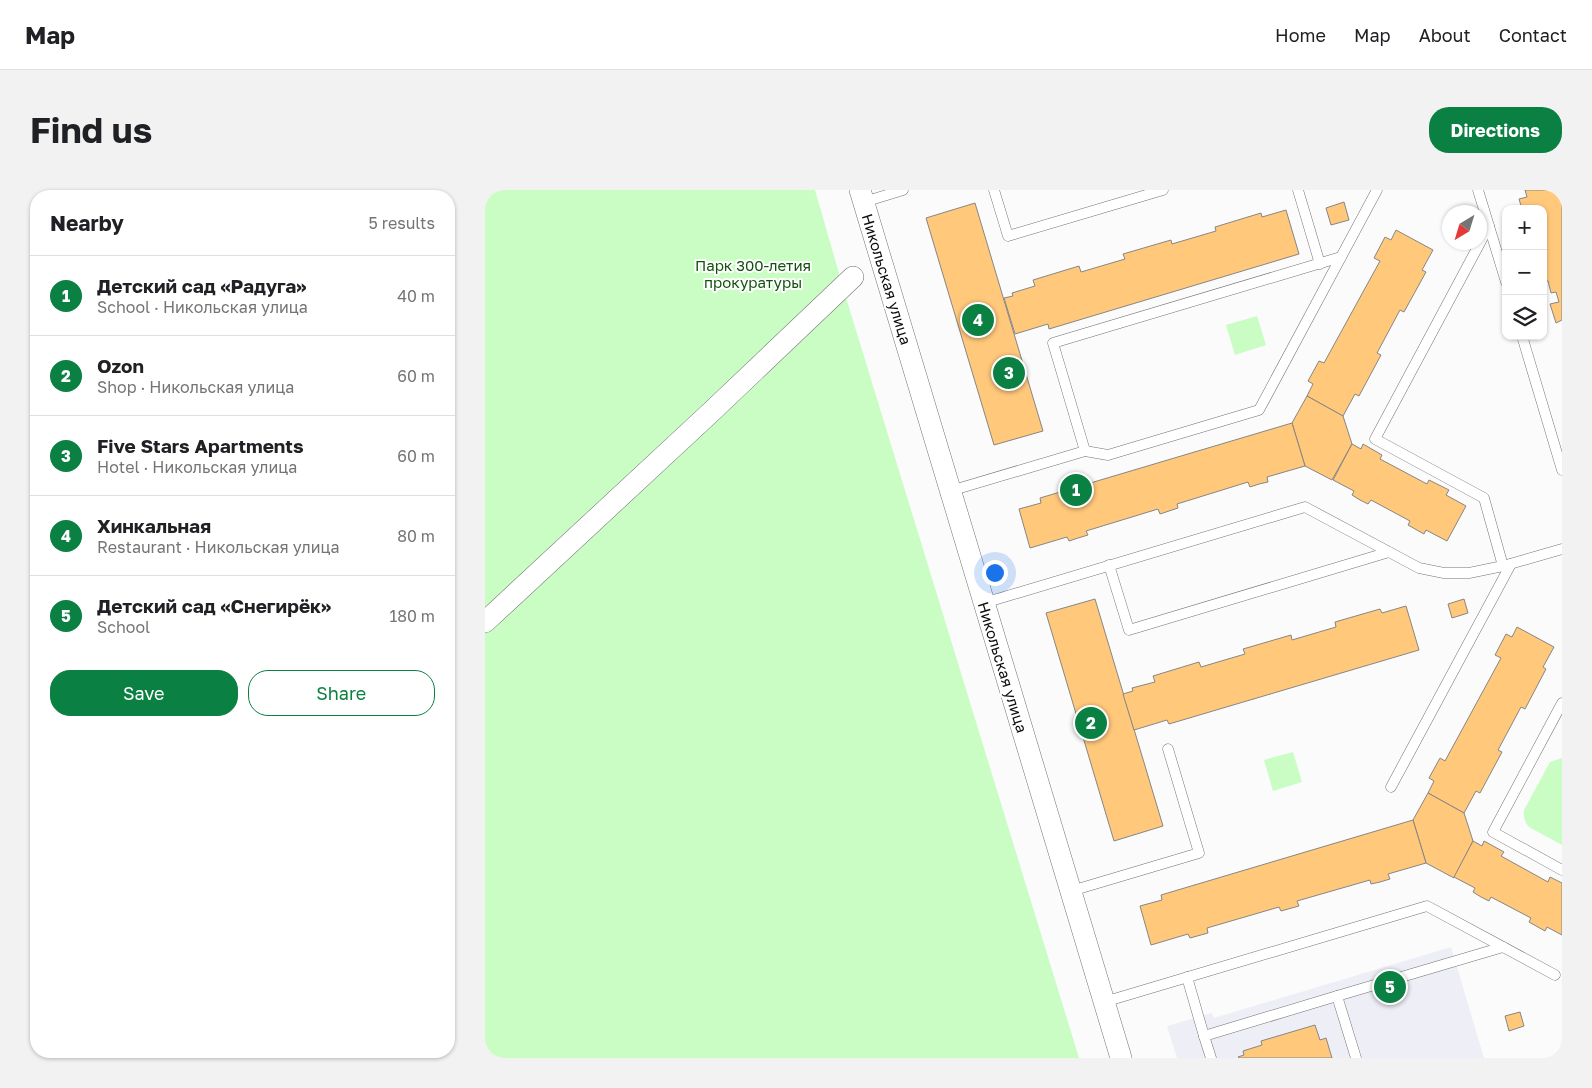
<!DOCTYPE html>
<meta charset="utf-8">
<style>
:root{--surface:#fff;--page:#f2f2f2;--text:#202124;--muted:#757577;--line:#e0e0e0;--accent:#0b8043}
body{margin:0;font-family:"Golos Text",sans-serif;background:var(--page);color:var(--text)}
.controls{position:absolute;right:15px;top:15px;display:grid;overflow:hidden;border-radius:10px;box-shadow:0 1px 4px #0004}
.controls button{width:45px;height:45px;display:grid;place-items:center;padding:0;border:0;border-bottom:1px solid var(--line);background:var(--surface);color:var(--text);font:25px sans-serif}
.compass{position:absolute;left:957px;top:15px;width:45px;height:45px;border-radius:50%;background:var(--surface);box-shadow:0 1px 4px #0004;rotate:218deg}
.you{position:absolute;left:509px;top:382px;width:18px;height:18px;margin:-12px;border:4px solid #fff;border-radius:50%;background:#1a73e8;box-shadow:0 0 0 8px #1a73e833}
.badge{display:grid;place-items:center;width:32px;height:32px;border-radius:50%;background:var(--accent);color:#fff;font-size:16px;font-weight:700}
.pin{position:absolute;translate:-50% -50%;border:2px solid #fff;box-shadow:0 1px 5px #0006}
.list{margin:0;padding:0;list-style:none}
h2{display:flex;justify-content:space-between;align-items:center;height:65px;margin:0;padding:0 20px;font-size:21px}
h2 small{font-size:16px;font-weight:400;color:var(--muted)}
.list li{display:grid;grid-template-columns:32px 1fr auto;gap:15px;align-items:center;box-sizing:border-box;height:80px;padding:0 20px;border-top:1px solid var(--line)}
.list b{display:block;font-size:19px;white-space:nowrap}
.list p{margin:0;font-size:16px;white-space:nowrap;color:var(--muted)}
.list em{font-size:16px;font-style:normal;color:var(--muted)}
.actions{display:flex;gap:10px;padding:15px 20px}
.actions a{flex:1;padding:11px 0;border:1px solid var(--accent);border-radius:20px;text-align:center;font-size:18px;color:var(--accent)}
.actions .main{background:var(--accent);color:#fff}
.icon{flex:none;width:28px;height:28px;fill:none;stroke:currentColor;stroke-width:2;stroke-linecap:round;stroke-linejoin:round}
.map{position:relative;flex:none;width:1077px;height:868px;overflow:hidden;border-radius:20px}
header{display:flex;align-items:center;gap:30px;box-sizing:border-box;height:70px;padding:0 25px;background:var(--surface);border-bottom:1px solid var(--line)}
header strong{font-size:24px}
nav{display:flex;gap:28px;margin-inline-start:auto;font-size:18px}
.intro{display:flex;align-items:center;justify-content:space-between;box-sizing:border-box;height:120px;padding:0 30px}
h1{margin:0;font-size:35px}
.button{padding:12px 22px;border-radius:20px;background:var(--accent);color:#fff;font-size:18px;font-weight:700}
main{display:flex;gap:30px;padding:0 30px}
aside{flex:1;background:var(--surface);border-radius:20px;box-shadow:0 1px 4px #0004}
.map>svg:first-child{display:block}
</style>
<header>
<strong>Map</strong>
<nav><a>Home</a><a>Map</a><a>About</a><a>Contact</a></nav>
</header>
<div class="intro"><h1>Find us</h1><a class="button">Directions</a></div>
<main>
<aside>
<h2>Nearby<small>5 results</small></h2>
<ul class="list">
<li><span class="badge">1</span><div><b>Детский сад «Радуга»</b><p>School · Никольская улица</p></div><em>40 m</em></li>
<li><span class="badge">2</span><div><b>Ozon</b><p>Shop · Никольская улица</p></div><em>60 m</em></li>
<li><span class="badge">3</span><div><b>Five Stars Apartments</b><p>Hotel · Никольская улица</p></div><em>60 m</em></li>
<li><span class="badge">4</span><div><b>Хинкальная</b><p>Restaurant · Никольская улица</p></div><em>80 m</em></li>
<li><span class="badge">5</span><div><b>Детский сад «Снегирёк»</b><p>School</p></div><em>180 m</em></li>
</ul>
<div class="actions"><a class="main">Save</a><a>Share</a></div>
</aside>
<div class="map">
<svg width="1077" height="868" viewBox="0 0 1077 868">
<rect width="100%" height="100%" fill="#fbfbfc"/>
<polygon fill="#eeeef7" points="966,757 999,868 692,868 682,836 727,823 729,828"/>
<g fill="#c9fdc3">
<polygon points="0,0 330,0 362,111 594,868 0,868"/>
<polygon points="772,126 781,155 750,165 741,135"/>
<polygon points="808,562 817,592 788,601 779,570"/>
<path d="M1077,568V655L1044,637C1040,632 1038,627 1039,620L1065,572Z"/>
</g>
<g fill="#ffc87b" stroke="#868685">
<polygon points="1040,0 1077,0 1077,130 1071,133 1065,114 1074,112 1071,102 1066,103 1063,91 1058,91 1058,19 1037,19 1034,9 1042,7"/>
<polygon points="859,12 864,30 846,35 841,18"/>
<polygon points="490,13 558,241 509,255 441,28"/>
<polygon points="801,20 814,64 564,139 563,134 530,144 519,108 528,106 527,103 550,96 548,90 594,76 596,82 640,69 638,64 686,50 687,54 731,41 730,37 776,23 777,27"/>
<polygon points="911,40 948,60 937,80 941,82 919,122 915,120 892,163 896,165 874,206 870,204 858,226 822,206 828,194 823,191 834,171 839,173 895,71 889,68 900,47 906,50"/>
<polygon points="822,206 858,226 867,254 847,290 820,276 807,233"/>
<polygon points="807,233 820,276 782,287 783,292 774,294 765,297 763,292 692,314 693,318 675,324 673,319 601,341 603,345 593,348 584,351 582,347 545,358 534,319 556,313 555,308"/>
<polygon points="867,254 876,259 878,254 897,265 895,269 942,294 944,290 964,300 961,305 981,316 962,351 941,340 939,344 923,335 925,331 886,310 883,314 875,310 867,305 869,301 848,290"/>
<polygon points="610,409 678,636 629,651 561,423"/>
<polygon points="979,409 983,423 967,428 963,414"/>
<polygon points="921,416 934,460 684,534 682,530 649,540 638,504 648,501 647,498 670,492 668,486 714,472 716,477 760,464 758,459 806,445 807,450 851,437 850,432 895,419 897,423"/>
<polygon points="1032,437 1069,457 1058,477 1061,479 1040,519 1036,517 1013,560 1017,562 995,603 991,601 979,623 943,603 949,591 944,588 955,568 960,571 1016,468 1010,465 1021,444 1027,447"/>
<polygon points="943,603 979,623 988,651 969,688 941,673 928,630"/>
<polygon points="928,630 941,673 903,684 905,689 895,692 886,694 885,690 812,711 814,716 796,721 794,717 722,738 723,743 705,748 703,744 666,755 655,716 677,710 676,705"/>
<polygon points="988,651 997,656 999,651 1019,662 1016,666 1063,692 1065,687 1077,693 1077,745 1062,737 1060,741 1044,732 1046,728 1006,707 1004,711 996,707 988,702 990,698 969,687"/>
<polygon points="1035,822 1039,836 1024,841 1020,826"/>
<polygon points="830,835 835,850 841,848 847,868 754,868 753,867 759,865 758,861 777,855 776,851"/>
</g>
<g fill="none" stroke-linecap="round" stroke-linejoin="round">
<g stroke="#737374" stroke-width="11">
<g id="lane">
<polyline points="509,0 523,46 678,0"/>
<polyline points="813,0 835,74"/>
<polyline points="993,0 1021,92"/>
<polyline points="379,12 418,0"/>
<polyline points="1004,36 890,249 999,308 1018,376"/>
<polyline points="1037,146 1077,280"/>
<polyline points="600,261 623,265 774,220 892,0"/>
<polyline points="465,301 600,261 568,153 856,67"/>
<polyline points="624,375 644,440 904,362"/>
<polyline points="499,413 820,317 934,378 959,383 984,383 1018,376 1077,359"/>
<polyline points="1077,513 1008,642 1077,680"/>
<polyline points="906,597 1026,374"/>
<polyline points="586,701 714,663 683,559"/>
<polyline points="702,787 719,846 852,806 871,868"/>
<polyline points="852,806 1018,757"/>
<polyline points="619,812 942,716 1070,785"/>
<polyline points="719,846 726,868"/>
</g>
</g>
<g stroke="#737374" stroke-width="22">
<g id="street">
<polyline points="375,0 636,868"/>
<polyline points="0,432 225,223 368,87"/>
</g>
</g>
<use href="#lane" stroke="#fff" stroke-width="10"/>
<use href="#street" stroke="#fff" stroke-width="21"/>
</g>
<g text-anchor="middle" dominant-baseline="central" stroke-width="4" stroke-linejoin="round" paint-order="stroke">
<g font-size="15" fill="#13510e" stroke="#fff">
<text x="268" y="75">Парк 300-летия<tspan x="268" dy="17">прокуратуры</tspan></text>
</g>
<g font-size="15" fill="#0c0c0c" stroke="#fff">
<text transform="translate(402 89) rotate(73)">Никольская улица</text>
<text transform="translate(518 477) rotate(73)">Никольская улица</text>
</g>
</g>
</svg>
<div class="controls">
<button>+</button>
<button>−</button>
<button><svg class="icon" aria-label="layers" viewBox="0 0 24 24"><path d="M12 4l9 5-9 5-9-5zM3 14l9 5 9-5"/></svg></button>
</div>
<svg class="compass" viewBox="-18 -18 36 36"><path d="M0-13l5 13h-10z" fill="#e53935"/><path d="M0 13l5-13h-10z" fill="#757577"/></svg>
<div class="you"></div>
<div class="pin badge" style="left:591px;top:300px">1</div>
<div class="pin badge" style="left:606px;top:533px">2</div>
<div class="pin badge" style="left:524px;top:183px">3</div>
<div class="pin badge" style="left:493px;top:130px">4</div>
<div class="pin badge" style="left:905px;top:797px">5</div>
</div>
</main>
